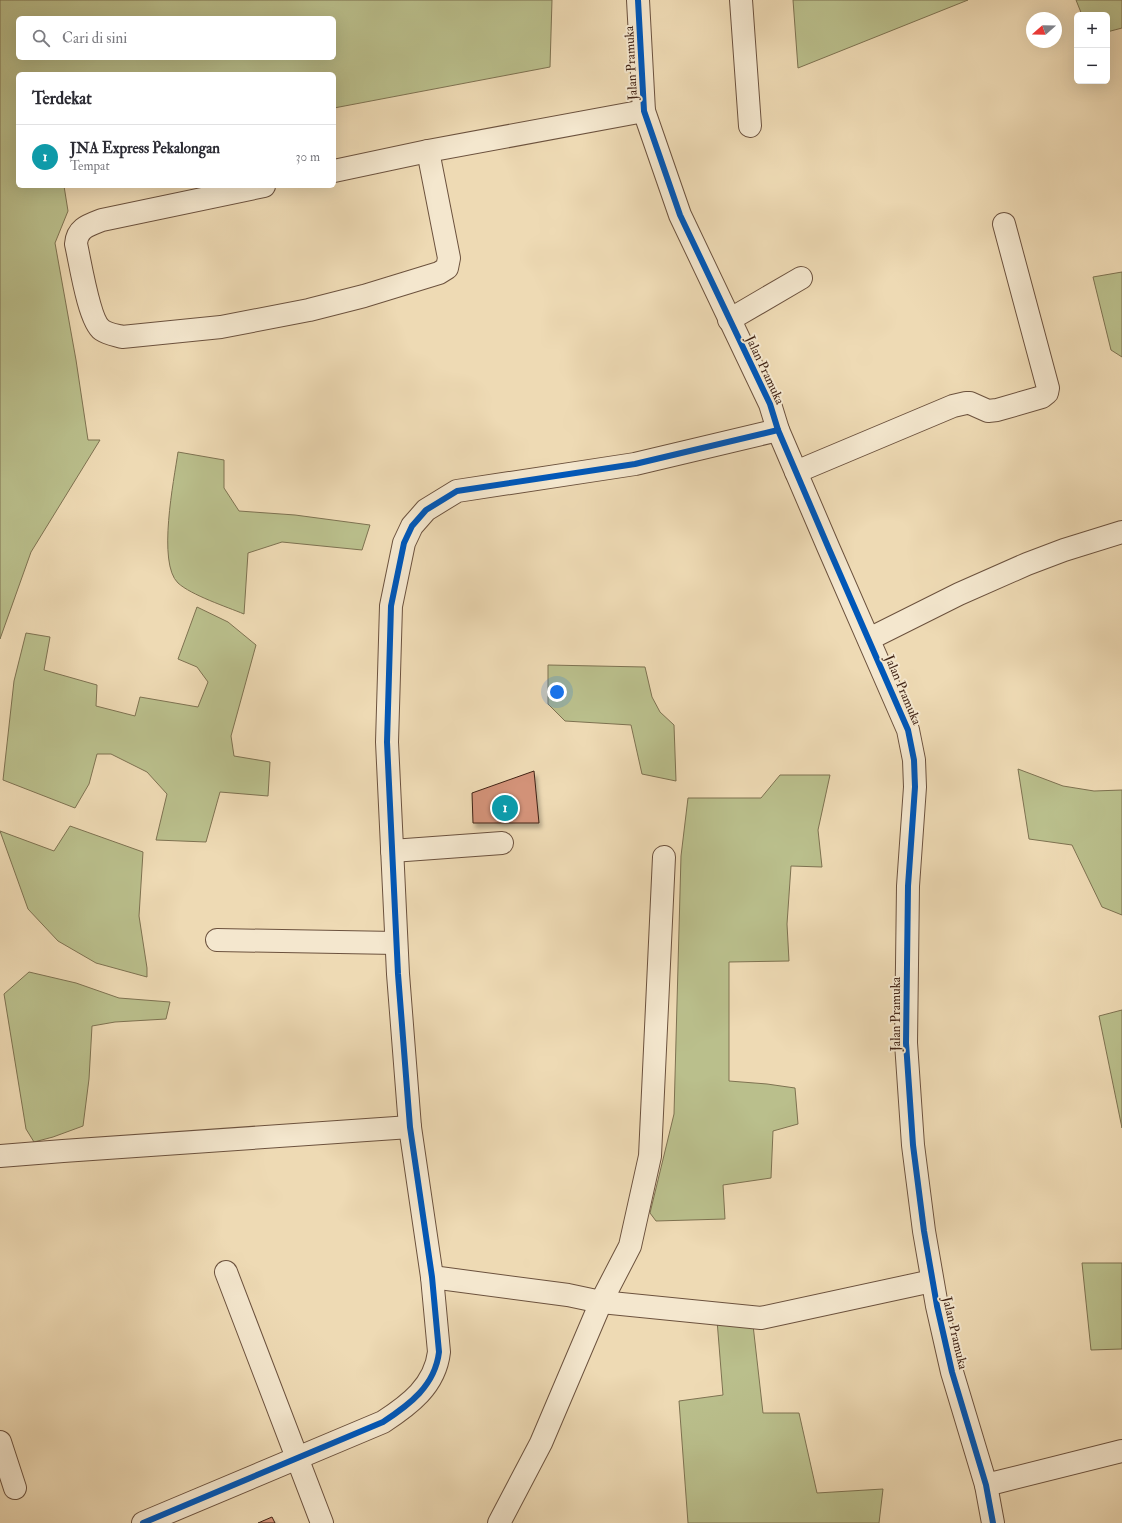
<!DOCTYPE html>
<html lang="id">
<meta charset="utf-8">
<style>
:root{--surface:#fff;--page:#f7f7f7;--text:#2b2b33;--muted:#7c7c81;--line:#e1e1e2;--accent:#8f2418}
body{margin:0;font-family:"IM FELL Double Pica",serif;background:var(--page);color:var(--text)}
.controls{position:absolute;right:12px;top:12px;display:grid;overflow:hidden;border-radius:6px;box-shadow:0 4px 16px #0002}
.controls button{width:36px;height:36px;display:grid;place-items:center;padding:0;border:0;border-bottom:1px solid var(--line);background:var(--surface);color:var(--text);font:20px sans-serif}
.compass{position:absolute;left:1026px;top:12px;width:36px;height:36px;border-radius:50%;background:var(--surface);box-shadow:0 4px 16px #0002;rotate:250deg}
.you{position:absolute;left:557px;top:692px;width:14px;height:14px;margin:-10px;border:3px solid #fff;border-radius:50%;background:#1a73e8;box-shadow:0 0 0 6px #1a73e833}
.badge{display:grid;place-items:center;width:26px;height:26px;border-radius:50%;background:var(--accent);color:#fff;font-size:13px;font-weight:700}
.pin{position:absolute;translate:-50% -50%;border:2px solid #fff;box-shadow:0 1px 4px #0006}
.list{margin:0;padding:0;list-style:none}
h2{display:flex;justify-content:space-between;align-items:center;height:52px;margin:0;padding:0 16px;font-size:17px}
h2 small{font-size:13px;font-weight:400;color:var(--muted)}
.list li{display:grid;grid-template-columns:26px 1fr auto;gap:12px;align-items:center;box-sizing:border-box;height:64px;padding:0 16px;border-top:1px solid var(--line)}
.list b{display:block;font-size:15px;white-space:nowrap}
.list p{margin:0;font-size:13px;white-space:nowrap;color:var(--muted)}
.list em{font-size:13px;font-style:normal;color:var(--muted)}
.icon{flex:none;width:22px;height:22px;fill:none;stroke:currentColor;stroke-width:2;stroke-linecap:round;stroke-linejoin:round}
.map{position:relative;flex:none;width:1122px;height:1523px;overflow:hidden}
.search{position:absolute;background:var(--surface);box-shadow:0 4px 16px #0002;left:16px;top:16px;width:320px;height:44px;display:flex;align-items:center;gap:10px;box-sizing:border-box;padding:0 14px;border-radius:6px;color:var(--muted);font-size:15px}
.panel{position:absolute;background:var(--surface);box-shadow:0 4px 16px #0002;left:16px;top:72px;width:320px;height:116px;border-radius:6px}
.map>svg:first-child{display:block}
</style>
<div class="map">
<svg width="1122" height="1523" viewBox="0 0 1122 1523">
<defs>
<filter id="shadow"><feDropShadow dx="2.5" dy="4.5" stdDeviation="2" flood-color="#0004"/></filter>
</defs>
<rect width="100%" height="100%" fill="#eedab4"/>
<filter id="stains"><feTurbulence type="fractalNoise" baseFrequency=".005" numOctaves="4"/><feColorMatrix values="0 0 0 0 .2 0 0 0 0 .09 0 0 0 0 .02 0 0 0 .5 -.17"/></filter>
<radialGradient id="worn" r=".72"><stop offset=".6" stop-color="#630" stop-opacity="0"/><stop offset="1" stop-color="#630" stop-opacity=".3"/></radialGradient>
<g fill="#babf8c" stroke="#7e7251" fill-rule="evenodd">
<path d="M0,0H552L550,67L334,108V74H18V186H64L68,211L55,243L76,360L88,440H100L31,552L0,639ZM18,18H334V58H18Z"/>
<polygon points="793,0 968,0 798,68"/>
<polygon points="1076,0 1122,0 1122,28 1107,32 1107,15 1082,15"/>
<polygon points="1122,272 1122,357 1111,350 1093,277"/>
<path d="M178,452L224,460V488L239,511L295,515L370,525L362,550L282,542L248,553L244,614C227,607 191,595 178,583C157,563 174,480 178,452Z"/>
<polygon points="197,607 228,622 256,645 231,736 234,756 270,762 268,796 220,792 206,842 156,840 167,794 147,772 111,754 97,754 89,784 75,808 3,780 14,681 26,633 50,637 44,670 97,685 96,706 135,716 140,697 198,707 208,682 197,667 178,659"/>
<polygon points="548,665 645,667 652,697 660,712 674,725 676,781 642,774 631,725 565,721 548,704"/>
<polygon points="1018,769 1063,786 1094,791 1122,790 1122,915 1102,907 1072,845 1029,839"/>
<polygon points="780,775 830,775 818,830 822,867 791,866 787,924 789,961 729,962 729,1081 767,1084 795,1088 798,1124 773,1131 771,1178 723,1185 725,1219 656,1221 650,1213 674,1114 681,856 688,798 761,798"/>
<polygon points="70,826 143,852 139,916 147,968 147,977 96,963 58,941 28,909 0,831 54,851"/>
<polygon points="29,972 76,983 119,998 170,1002 166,1019 115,1022 92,1026 89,1079 83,1126 53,1137 34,1142 26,1129 4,994"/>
<polygon points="1122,1010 1122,1128 1099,1016"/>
<polygon points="1082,1263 1122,1263 1122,1349 1091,1350"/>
<polygon points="717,1320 753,1325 763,1413 799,1413 817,1493 883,1489 879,1523 688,1523 679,1401 723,1395"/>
</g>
<g fill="#d29278" stroke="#412416" filter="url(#shadow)">
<polygon points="534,771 539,823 473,823 472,793"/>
<polygon points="272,1517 275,1523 258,1523"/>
</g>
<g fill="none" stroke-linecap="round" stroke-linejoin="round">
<g stroke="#6c523e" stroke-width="24">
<g id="street">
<polyline points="638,0 644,111 680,215 770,404 778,430 829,549 908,730 914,760 915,787 908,886 906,1043 913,1145 924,1231 937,1306 952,1372 986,1485 993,1523"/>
<polyline points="741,0 750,126"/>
<polyline points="334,171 428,151 644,111"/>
<path d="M264,186L102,220C89,225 77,228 76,244C80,261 89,321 102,330C108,334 115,335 122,337L221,327L309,310L364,296L439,273L447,268L449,258L428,151"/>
<polyline points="729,320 801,278"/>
<polyline points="796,472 953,406 966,403 970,403 988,411 997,410 1042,397 1047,393 1048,388 1004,224"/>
<polyline points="869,639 959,594 1027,564 1064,550 1122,532"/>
<polyline points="392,851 502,843"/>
<polyline points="217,940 396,943"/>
<polyline points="0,1156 63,1151 410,1127"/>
<polyline points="226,1272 322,1523"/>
<polyline points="432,1277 568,1295 601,1302 761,1318 932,1281"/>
<polyline points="0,1442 15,1488"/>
<polyline points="986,1485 1122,1451"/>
<path d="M143,1523L383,1422C409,1405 435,1386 439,1352L432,1277L410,1127L398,974L387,742L391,606L404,543L412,526L426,510L457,491L635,464L778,430"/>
<polyline points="499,1523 541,1443 601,1302 630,1246 650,1156 664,857"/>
</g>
</g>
<use href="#street" stroke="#f4e7ce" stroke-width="22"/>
<g stroke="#f4e7ce" stroke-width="8">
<g id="cycleway">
<polyline points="638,0 644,111 680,215 770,404 778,430 829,549 908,730 914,760 915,787 908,886 906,1043 913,1145 924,1231 937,1306 952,1372 986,1485 993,1523"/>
<path d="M143,1523L383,1422C409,1405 435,1386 439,1352L432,1277L410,1127L398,974L387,742L391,606L404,543L412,526L426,510L457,491L635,464L778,430"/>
</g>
</g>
<use href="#cycleway" stroke="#0057b8" stroke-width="6"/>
</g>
<g text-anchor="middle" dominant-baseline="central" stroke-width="4" stroke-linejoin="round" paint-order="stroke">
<g font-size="13" fill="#412416" stroke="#f4e7ce">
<text transform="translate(631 63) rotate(-93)">Jalan Pramuka</text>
<text transform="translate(765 370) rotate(65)">Jalan Pramuka</text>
<text transform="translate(903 690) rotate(67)">Jalan Pramuka</text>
<text transform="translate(896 1014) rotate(-90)">Jalan Pramuka</text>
<text transform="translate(955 1333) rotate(77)">Jalan Pramuka</text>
</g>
</g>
<rect width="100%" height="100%" filter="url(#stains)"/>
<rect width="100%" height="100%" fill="url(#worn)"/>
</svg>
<div class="controls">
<button>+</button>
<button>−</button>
</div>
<svg class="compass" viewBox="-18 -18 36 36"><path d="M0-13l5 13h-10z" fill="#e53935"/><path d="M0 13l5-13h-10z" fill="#7c7c81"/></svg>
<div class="you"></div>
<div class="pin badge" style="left:505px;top:808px;background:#0f9aa8">1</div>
<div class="search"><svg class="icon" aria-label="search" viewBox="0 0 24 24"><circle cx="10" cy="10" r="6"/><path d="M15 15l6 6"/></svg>Cari di sini</div>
<section class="panel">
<h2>Terdekat<small></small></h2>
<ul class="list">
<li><span class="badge" style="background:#0f9aa8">1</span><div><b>JNA Express Pekalongan</b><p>Tempat</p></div><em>30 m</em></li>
</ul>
</section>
</div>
